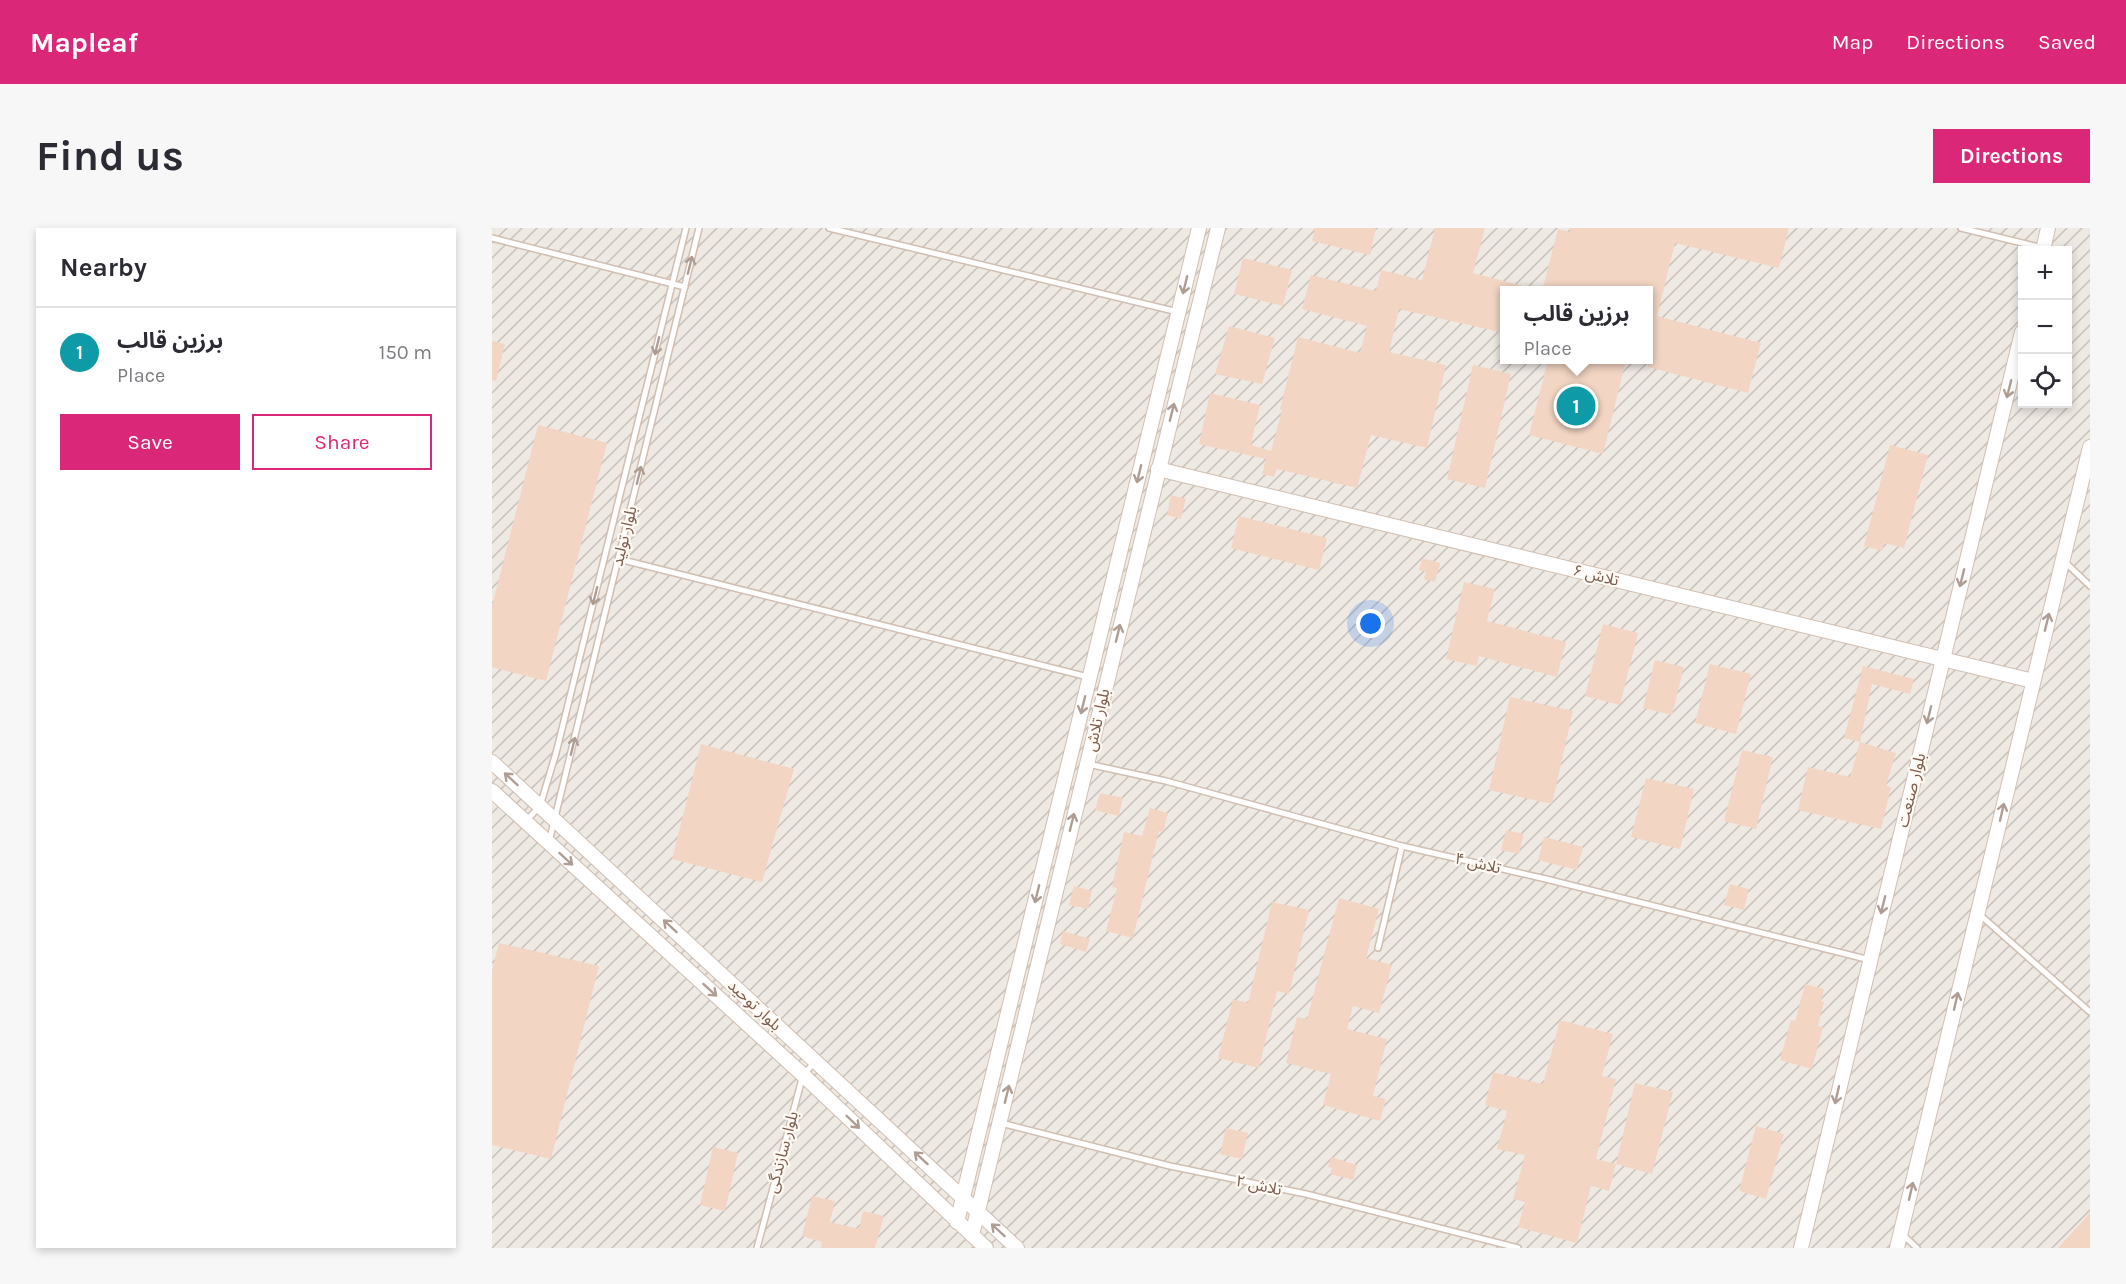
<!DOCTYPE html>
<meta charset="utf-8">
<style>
:root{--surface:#fff;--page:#f7f7f7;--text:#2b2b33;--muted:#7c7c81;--line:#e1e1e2;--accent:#db2777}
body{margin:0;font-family:Karla,"Noto Sans Arabic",sans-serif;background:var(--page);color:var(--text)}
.controls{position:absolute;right:18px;top:18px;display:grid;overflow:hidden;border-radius:0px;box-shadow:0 3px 9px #0003}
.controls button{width:54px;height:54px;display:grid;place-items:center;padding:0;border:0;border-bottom:2px solid var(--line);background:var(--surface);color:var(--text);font:30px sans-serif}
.you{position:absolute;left:879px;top:396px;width:21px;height:21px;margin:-15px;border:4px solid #fff;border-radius:50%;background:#1a73e8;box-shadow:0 0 0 9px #1a73e833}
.badge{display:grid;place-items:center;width:39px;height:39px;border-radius:50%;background:var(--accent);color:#fff;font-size:20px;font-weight:700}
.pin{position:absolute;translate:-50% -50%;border:3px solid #fff;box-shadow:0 2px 6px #0006}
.popup{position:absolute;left:1008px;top:58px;width:153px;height:78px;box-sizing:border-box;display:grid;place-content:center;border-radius:0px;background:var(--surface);filter:drop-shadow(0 2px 4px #0005);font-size:20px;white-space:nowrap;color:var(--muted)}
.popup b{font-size:22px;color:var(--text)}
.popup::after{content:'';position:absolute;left:50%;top:100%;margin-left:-12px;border:12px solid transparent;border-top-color:var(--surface)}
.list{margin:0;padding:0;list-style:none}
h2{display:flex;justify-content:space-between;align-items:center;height:78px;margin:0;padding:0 24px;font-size:26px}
h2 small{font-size:20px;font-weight:400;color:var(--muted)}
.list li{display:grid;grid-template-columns:39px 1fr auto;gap:18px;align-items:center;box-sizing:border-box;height:90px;padding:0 24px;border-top:2px solid var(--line)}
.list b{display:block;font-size:22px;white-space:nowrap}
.list p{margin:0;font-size:20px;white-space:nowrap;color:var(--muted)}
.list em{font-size:20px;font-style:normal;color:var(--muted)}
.actions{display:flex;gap:12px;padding:18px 24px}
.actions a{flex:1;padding:14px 0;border:2px solid var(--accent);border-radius:0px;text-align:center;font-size:21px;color:var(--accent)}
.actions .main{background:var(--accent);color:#fff}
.icon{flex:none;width:33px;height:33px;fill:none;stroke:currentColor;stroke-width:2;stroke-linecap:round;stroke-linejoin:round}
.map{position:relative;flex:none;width:1598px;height:1020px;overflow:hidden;border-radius:0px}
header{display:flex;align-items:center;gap:36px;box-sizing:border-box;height:84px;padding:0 30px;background:var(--accent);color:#fff}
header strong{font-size:28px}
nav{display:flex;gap:33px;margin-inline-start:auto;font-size:21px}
.intro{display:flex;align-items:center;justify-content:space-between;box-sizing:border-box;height:144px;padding:0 36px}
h1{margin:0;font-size:42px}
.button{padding:15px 27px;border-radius:0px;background:var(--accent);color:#fff;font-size:21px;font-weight:700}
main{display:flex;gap:36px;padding:0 36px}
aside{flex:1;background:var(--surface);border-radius:0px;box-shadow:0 3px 9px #0003}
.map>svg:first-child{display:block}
</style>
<header>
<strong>Mapleaf</strong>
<nav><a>Map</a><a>Directions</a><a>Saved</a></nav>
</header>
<div class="intro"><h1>Find us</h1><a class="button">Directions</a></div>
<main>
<aside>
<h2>Nearby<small></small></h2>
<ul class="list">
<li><span class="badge" style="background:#0f9aa8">1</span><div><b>برزین قالب</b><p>Place</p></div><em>150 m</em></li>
</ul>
<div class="actions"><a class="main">Save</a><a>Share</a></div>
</aside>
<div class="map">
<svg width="1598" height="1020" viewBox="0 0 1598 1020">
<defs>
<pattern id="industrial-furrows" width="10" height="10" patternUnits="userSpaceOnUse" patternTransform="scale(1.5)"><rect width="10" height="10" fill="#efe9e4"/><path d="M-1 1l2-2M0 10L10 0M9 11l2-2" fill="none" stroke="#c7c0bb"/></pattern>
</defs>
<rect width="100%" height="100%" fill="#fdf6ec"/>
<path fill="url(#industrial-furrows)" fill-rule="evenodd" d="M0,0H1598V1020H0ZM1530,22H1576V176H1530ZM1012,63H1156V132H1012Z"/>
<g fill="#f3d5c3">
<polygon points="823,0 884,0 878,27 820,13"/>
<polygon points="943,0 993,0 981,45 1035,59 1035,63 1012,63 1012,105 907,81 897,124 954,137 935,220 879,207 865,260 785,241 782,249 770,246 774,231 707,216 718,165 768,177 759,217 779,223 790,182 788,181 806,109 868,125 875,98 810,81 819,47 884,63 889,42 930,52"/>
<polygon points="1078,0 1297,0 1287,40 1183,15 1165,88 1269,115 1256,165 1156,139 1156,63 1108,63 1090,58 1089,63 1050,63 1066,1 1078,4"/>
<polygon points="751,30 800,42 791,78 742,66"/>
<polygon points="737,98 783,110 770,156 723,146"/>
<polygon points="0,113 13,116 4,153 0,152"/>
<polygon points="1056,132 1077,135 1078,132 1134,132 1111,226 1037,207"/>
<polygon points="981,137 1019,146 993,260 955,251"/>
<polygon points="46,197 115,215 54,453 0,439 0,378"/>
<polygon points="1398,217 1436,227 1412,320 1392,315 1390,323 1372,318"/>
<polygon points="679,267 694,271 689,291 675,287"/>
<polygon points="747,288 835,310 827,342 739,320"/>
<polygon points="930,330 948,335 943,354 932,351 934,344 927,342"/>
<polygon points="972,354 1003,361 995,393 1074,414 1065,449 987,428 985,438 954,431"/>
<polygon points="1111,396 1146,405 1128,477 1093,468"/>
<polygon points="1163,432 1192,439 1180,487 1151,480"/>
<polygon points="1218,436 1259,446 1244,506 1203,495"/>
<polygon points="1371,438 1422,451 1418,466 1380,456 1368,514 1352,510"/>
<polygon points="1018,469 1081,483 1060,576 997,562"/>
<polygon points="1368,514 1404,525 1394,558 1399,559 1389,601 1306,582 1316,539 1358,549"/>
<polygon points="209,516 302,541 270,654 180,631"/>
<polygon points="1250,522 1281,529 1264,601 1232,593"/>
<polygon points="1154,550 1202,561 1188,621 1139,609"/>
<polygon points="608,565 631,570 627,588 603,582"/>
<polygon points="658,580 676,585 671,604 667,603 641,710 614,703 625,660 620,659 632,604 650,608"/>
<polygon points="1014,602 1032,606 1027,626 1009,622"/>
<polygon points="1052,609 1091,619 1085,642 1046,632"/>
<polygon points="1238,656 1257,661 1252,682 1232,677"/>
<polygon points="582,658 600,663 596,681 577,677"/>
<polygon points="847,670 887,681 874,730 900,737 887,785 861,778 855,801 895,811 881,868 894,871 888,893 831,877 839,846 794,835 805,789 815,791"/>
<polygon points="780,674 817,682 797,766 785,763 767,840 726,830 741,771 756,775"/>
<polygon points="571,703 598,711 594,724 568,716"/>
<polygon points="7,715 107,738 59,931 0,917 0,743"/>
<polygon points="1313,756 1332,761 1329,773 1332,774 1326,798 1331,799 1320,841 1288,832 1299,792 1303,793"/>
<polygon points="1068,792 1121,806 1110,848 1124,851 1104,931 1124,936 1117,963 1099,958 1085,1015 1026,999 1033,974 1021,971 1033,927 1005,921 1015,883 993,877 1001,844 1051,856"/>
<polygon points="1143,855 1181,864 1160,946 1124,936"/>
<polygon points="1264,898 1292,906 1274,971 1247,963"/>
<polygon points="734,900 756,905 750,931 728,926"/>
<polygon points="221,919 246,925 233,983 208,977"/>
<polygon points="839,929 865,937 861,952 838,946 840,940 836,939"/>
<polygon points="320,968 343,973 338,994 367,1001 371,983 392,988 383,1020 329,1020 330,1014 310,1008"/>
<polygon points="1598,985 1598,1020 1566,1020"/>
</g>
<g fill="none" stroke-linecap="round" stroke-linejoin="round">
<g stroke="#d1beb0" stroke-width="8">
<g id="service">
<polyline points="337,0 686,84"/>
<polyline points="1469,0 1551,20"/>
<polyline points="0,10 193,59"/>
<polyline points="127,331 596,449"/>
<polyline points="1572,333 1598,358"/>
<polyline points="596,536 674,553 910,618 1054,651 1378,732"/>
<polyline points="34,593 48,578 64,525 194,0"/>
<polyline points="57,614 207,0"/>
<polyline points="1487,686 1598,784"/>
<polyline points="886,720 910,618"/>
<polyline points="509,895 678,938 814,966 1026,1020"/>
<polyline points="1410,1006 1425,1020"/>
<polyline points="265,1020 311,847 323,834"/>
</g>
</g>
<g stroke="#d1beb0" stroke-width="16">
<g id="tertiary">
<polyline points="1551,22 1556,0"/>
<polyline points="666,241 1541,453"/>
<polyline points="0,534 525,1020"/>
<polyline points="0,563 311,847 494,1020"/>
<polyline points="465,994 707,0"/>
<polyline points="480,1007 726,0"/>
<polyline points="1309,1020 1530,104"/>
<polyline points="1405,1020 1598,219"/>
</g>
</g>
<use href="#service" stroke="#fff" stroke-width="5"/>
<use href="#tertiary" stroke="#fff" stroke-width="14"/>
</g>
<defs><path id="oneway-shaft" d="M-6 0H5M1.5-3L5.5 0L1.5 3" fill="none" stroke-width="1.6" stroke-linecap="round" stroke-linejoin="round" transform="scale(1.5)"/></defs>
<g stroke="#af9d94">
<use href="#oneway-shaft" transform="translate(198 37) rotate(-76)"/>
<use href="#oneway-shaft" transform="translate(693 57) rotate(104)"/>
<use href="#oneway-shaft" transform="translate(165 118) rotate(104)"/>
<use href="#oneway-shaft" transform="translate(1517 161) rotate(104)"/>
<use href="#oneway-shaft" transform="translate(680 184) rotate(-76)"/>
<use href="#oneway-shaft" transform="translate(647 246) rotate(104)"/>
<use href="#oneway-shaft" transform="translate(147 247) rotate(-76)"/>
<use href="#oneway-shaft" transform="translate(1470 350) rotate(104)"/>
<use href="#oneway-shaft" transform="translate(103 368) rotate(104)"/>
<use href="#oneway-shaft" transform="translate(1555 394) rotate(-76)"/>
<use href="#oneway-shaft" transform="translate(626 405) rotate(-76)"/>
<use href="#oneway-shaft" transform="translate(591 477) rotate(104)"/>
<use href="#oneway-shaft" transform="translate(1437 487) rotate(104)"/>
<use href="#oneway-shaft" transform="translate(81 518) rotate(-76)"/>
<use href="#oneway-shaft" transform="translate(19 551) rotate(-137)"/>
<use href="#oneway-shaft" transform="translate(1510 584) rotate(-77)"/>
<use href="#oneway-shaft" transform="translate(580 594) rotate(-76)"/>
<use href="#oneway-shaft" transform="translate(74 631) rotate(42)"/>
<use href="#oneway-shaft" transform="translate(545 666) rotate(104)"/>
<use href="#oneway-shaft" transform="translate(1391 677) rotate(104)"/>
<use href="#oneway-shaft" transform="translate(178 698) rotate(-137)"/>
<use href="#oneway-shaft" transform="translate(218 762) rotate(42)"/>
<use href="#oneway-shaft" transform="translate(1464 773) rotate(-77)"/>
<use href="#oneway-shaft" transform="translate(515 866) rotate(-76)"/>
<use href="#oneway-shaft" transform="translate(1345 867) rotate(103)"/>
<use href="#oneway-shaft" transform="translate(361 894) rotate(44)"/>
<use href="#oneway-shaft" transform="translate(429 930) rotate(-137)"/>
<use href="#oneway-shaft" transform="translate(1419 963) rotate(-77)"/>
<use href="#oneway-shaft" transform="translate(506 1002) rotate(-137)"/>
</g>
<g text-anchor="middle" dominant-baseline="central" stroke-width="4.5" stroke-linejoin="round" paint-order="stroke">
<g font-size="16" fill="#7a5c4d" stroke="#fffaf3">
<text transform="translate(132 308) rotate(-76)">بلوار تولید</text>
<text transform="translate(1104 347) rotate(14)">تلاش ۶</text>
<text transform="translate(605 492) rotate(-77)">بلوار تلاش</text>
<text transform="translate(1419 562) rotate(-76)">بلوار صنعت</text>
<text transform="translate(986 635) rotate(13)">تلاش ۴</text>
<text transform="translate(263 777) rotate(43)">بلوار توحید</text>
<text transform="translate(290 924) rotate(-75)">بلوار سازندگی</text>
<text transform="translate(767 957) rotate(12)">تلاش ۲</text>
</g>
</g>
</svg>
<div class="controls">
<button>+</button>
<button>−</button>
<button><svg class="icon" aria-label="locate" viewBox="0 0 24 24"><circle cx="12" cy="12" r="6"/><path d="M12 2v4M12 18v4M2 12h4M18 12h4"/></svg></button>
</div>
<div class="you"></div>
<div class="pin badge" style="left:1084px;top:178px;background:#0f9aa8">1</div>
<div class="popup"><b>برزین قالب</b>Place</div>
</div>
</main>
